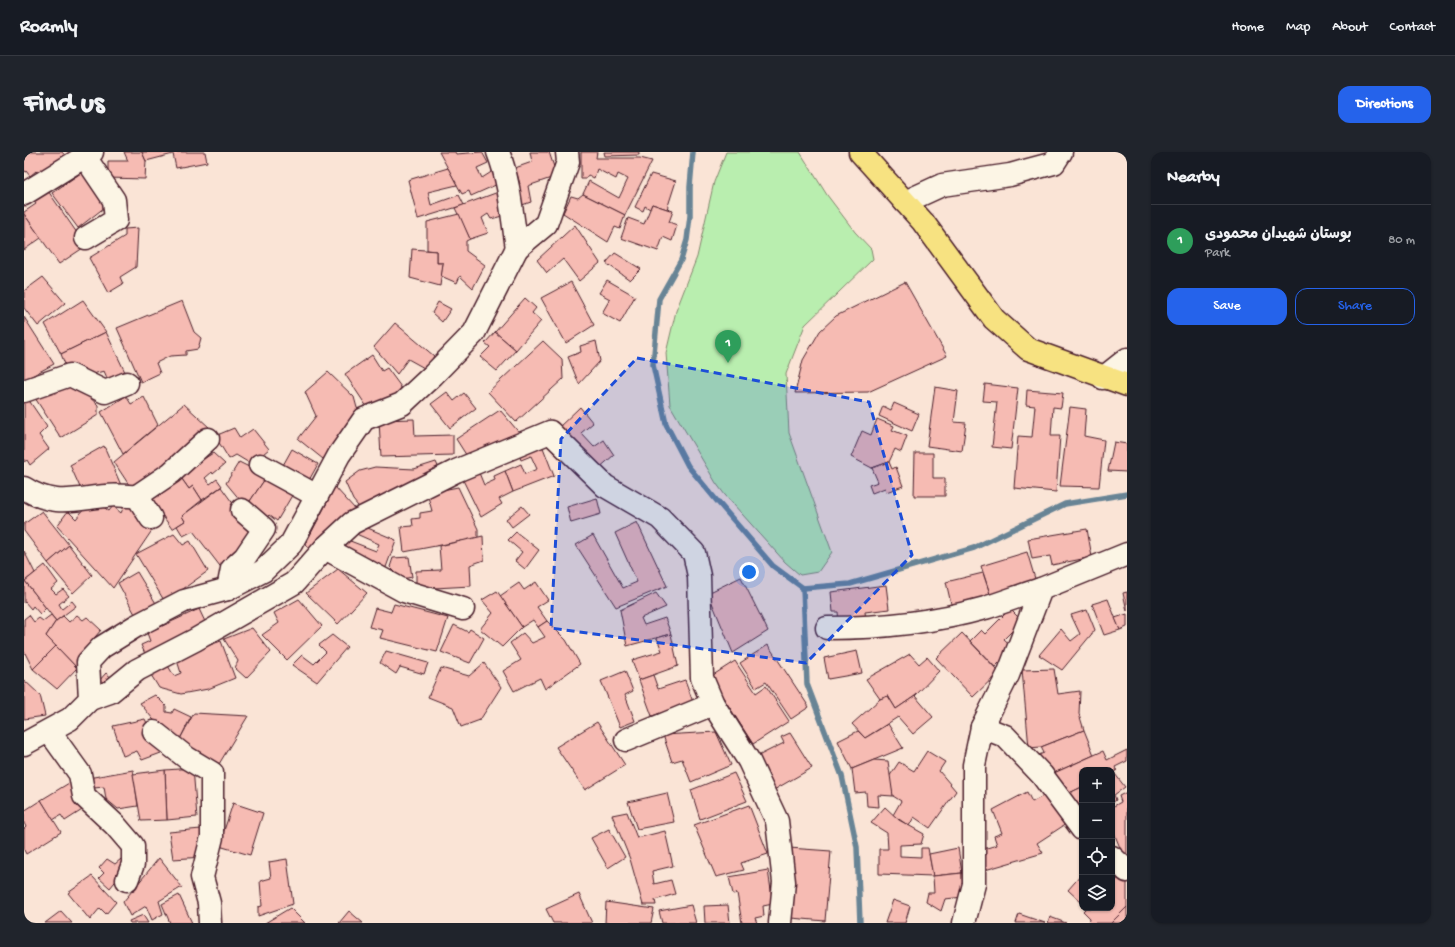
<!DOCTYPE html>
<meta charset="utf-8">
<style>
:root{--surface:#171b24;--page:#20242c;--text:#f1f3f6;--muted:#9ea1a6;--line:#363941;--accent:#2563eb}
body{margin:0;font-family:"Gochi Hand","Playpen Sans Arabic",sans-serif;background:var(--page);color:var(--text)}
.controls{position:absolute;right:12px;bottom:12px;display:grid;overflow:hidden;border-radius:8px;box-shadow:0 1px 3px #0004}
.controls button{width:36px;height:36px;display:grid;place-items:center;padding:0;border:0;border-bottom:1px solid var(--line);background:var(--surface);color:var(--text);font:20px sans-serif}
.you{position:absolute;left:725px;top:420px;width:14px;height:14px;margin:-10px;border:3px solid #fff;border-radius:50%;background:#1a73e8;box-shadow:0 0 0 6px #1a73e833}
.badge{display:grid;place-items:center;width:26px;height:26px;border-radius:50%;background:var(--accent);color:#fff;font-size:13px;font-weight:700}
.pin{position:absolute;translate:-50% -33px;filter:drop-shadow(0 1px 2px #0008)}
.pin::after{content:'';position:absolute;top:21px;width:14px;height:12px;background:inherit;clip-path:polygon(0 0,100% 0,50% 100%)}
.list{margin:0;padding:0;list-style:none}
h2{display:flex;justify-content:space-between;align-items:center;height:52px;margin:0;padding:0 16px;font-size:17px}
h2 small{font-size:13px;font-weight:400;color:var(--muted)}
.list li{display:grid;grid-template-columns:26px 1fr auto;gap:12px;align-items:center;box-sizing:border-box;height:72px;padding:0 16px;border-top:1px solid var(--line)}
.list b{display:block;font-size:15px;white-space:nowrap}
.list p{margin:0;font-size:13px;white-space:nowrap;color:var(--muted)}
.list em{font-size:13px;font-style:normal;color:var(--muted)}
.actions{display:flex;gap:8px;padding:12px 16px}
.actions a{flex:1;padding:9px 0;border:1px solid var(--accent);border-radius:12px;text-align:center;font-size:14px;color:var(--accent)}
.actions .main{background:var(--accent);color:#fff}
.icon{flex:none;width:22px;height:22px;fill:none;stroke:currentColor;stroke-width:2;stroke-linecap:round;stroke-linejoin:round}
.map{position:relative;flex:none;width:1103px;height:771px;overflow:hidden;border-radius:12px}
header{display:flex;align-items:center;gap:24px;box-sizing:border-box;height:56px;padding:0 20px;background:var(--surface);border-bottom:1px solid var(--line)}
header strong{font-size:19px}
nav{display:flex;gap:22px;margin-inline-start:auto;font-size:14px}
.intro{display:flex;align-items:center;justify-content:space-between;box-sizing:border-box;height:96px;padding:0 24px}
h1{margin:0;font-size:28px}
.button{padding:10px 18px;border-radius:12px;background:var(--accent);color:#fff;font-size:14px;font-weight:700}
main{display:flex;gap:24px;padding:0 24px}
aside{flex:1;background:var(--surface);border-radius:12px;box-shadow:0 1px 3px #0004}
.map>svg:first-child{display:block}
</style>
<header>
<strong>Roamly</strong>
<nav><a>Home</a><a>Map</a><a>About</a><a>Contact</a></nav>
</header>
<div class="intro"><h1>Find us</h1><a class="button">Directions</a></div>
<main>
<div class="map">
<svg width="1103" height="771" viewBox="0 0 1103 771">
<rect width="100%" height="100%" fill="#fae4d6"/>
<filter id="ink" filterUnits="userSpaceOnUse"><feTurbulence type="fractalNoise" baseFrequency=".025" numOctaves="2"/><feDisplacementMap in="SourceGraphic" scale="8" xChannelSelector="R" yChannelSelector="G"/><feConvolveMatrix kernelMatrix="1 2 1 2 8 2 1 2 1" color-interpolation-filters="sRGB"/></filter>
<g filter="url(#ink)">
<polygon fill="#b9eeaf" stroke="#82866d" points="702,0 776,0 803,43 831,80 847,97 849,107 781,173 762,222 765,281 808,400 794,420 776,423 761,410 701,343 692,331 646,253 642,201 652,159 673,105 690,30"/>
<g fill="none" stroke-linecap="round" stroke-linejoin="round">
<g stroke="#688495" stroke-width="5.5">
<polyline points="669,0 666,35 666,64 663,88 657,108 635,147 629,213 642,272 664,314 693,349 749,414 779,436 826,432 950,396 1041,352 1103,342"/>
<polyline points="779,436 783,532 818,624 833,695 836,771"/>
</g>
</g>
<g fill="#f6bbb3" stroke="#4a1f2b">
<polygon points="0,0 38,0 44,7 20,28 12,19 6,24 2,19 0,20"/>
<polygon points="100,0 118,0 122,9 121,27 84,26 84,9 104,9"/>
<polygon points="118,0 181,0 183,10 152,16 149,2 122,9"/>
<polygon points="415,0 431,0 432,2 458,0 464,11 453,16 458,26 469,19 474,32 447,44 445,39 438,42"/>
<polygon points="506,0 525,0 533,24 504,34 507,50 495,54 490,35 496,32 491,16 508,10"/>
<polygon points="557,0 573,0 572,6 616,6 628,9 601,63 559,42 565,29 595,46 604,27 594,22 592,27 573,17 570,26 564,23 562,27 557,27"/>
<polygon points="580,0 615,0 615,3 581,4"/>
<polygon points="424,16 433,33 404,40 407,53 435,43 440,53 394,67 384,28"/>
<polygon points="58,20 85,52 54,76 28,41"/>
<polygon points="627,22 652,29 643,57 628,52 626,57 621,54 619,59 611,55"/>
<polygon points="22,36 62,94 35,112 0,62 0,60 12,52 8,46"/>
<polygon points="477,39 482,63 467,67 464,62 458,66 464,81 446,87 431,56"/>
<polygon points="559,42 601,63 596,77 591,75 584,90 539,61 547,44 554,46"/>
<polygon points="628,52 649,59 645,70 653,73 648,89 639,85 634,99 597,86 604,66 620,72"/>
<polygon points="0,62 17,86 0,98"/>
<polygon points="435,62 446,87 442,89 442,99 461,113 449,136 436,124 433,131 417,124 419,111 413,111 413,99 403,98 403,70"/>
<polygon points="551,73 576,111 555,129 539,107 523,121 513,108"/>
<polygon points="114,76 112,115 96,125 99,132 84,141 65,106 101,84 101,77"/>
<polygon points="388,97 413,99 413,111 419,111 416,134 386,126"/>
<polygon points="591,101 617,117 606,128 582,111"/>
<polygon points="19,125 41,151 14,174 0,156 0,139"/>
<polygon points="583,128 611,144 596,171 578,161 586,147 575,141"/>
<polygon points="547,130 570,173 542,191 517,146"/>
<polygon points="881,130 923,204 844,240 771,241 779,208 796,179 812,164"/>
<polygon points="501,146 512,156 508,161 517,169 492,198 471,180"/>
<polygon points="59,148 82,180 37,202 21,172"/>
<polygon points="158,149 170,180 177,186 174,197 162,199 162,203 146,204 132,211 136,221 117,230 93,176"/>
<polygon points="414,150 427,157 418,170 408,161"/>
<polygon points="0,165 30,212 0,228"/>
<polygon points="371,171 410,204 402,217 384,207 373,222 350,195"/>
<polygon points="82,180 101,220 84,228 80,219 61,224 53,212 42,215 37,202"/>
<polygon points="471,180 492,198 473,219 456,205 466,195 461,191"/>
<polygon points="519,189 538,207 539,227 492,270 464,240"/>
<polygon points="572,189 576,209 555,232 544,205 557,200 556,194"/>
<polygon points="348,203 358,219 363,216 377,235 373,249 345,258 321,222"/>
<polygon points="304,220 330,245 333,256 339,260 299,307 274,287 292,264 281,240"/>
<polygon points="50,231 74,253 74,263 37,286 11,246"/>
<polygon points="961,232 994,236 987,297 968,295 973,250 959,249"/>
<polygon points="911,235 934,239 930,270 942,271 938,299 903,294"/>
<polygon points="1003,238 1039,241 1037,256 1029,255 1027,284 1036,284 1032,340 990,336 994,284 1008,285 1011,254 1002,253"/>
<polygon points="423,240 430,249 440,241 452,256 426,276 407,252"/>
<polygon points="102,244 107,252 120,245 134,273 99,302 77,260"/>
<polygon points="4,247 23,275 15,283 25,297 6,313 3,308 0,310 0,248"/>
<polygon points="870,251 895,262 888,279 855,264 859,254 867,258"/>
<polygon points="160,252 186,276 128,329 109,339 90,310"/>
<polygon points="556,255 569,271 557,281 570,295 580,288 590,303 574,317 534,276"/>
<polygon points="1046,255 1062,257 1060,284 1080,288 1075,335 1036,334"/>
<polygon points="476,258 498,284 446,309 432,287"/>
<polygon points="390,267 391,284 429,283 429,303 357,305 355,268"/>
<polygon points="853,267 870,274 868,278 883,284 877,300 871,297 865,310 848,316 827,305 838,279 847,283"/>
<polygon points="210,276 216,286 229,277 245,297 227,312 212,303 205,307 191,284"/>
<polygon points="1090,290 1103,292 1103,320 1084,319"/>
<polygon points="518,293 530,324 489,340 481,319 497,312 501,322 513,317 507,304 497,308 495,303"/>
<polygon points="80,294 100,340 59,342 46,313"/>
<polygon points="268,297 294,312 284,330 258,315"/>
<polygon points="189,301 201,312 189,322 188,320 181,326 186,332 193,327 198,334 178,348 169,334 165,337 155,323"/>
<polygon points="891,301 909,301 909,326 921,326 921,344 890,344"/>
<polygon points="215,310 243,324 222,355 202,331"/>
<polygon points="412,310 417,321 339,360 329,348 321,330 336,319 351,315 390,317"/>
<polygon points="865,310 868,317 872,315 879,334 862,340 861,336 848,341 845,333 854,330 848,316"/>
<polygon points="453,316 460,333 471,328 470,324 481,319 489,340 475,347 478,352 457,365 437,324"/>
<polygon points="155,323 165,337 169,334 178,348 158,364 161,369 148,377 134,357 122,346"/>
<polygon points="243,324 270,340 253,369 245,363 238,370 222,355"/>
<polygon points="197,335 226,375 234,381 199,418 169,379 159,384 153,374 161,369 158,364"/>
<polygon points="311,335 331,357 290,401 281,393"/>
<polygon points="434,335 454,377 454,386 380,400 377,375 389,374 388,367 396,366 396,361 408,359 403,341"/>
<polygon points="573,346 577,362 547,371 543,355"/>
<polygon points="68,347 85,359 89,354 97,361 101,352 131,374 89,436 33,374 44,359 52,367"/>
<polygon points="498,354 505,362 488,375 482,367"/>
<polygon points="18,359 45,393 24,411 0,379 0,372"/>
<polygon points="613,370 643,434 592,455 552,393 569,383 599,436 613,430 591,381"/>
<polygon points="339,374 372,388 361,418 316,401 321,387 352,399 355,392 330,381"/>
<polygon points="1063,377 1068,405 1028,413 1026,404 1008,407 1004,387"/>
<polygon points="492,380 515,398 501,417 491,409 498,400 484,388"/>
<polygon points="150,382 159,393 166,389 184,419 141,450 112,402"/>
<polygon points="459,384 460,408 446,413 447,434 392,437 392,419 417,418 415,394"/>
<polygon points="45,393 68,423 49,441 24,411"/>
<polygon points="0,399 11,421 1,429 22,456 16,462 9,454 7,457 1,450 0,451"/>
<polygon points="1003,400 1012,430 967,445 957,414"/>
<polygon points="385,405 388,425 378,427 366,415 369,406"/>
<polygon points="21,413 34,431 27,437 32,442 39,437 45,444 35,452 38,457 48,449 52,454 32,469 1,429"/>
<polygon points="314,417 343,441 314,472 282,441"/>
<polygon points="113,420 133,453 112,464 94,431"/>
<polygon points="959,421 967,445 928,456 922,430"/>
<polygon points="717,425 744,479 709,501 684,441"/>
<polygon points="512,430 524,448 513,455 523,469 514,475 509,468 498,475 476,444 495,431 500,438"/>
<polygon points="862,433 865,457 841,460 842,468 815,471 814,460 809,460 807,440"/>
<polygon points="473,439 498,475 478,495 456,477 469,461 458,448"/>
<polygon points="1103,440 1103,459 1099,441"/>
<polygon points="632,441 642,455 617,466 620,473 641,466 647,482 603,494 596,458"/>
<polygon points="275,447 298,474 263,508 238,483 255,471 250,461"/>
<polygon points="1084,447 1096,478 1080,483 1068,452"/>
<polygon points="370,452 424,466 413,500 356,486 359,478 345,475 351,456 367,460"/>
<polygon points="175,457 184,476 122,504 117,493 126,489 123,481"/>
<polygon points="986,457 998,469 980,487 990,496 971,515 946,489 957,478 961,482"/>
<polygon points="1063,458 1071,478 1038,518 1015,503 1037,477 1047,489 1056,482 1047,463"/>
<polygon points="1103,462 1103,475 1096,478 1091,466"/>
<polygon points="5,463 10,470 15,466 19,469 27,463 32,469 22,484 32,494 9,517 0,499 0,467"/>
<polygon points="53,463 59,468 63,465 77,478 66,491 71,496 53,516 22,484 32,469 39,464 45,470"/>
<polygon points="523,469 542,488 556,512 521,537 516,526 490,539 479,519 497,508 486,491 499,481 508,491 521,485 514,475"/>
<polygon points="430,473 444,480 446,477 460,486 446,511 417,500"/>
<polygon points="228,476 247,500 222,526 211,516 214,509 200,487"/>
<polygon points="938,481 975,520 949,545 912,506"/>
<polygon points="647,482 654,514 615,528 608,508 638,499 633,486"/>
<polygon points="308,483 323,495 293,530 268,513 278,503 290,512 302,500 295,493"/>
<polygon points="197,489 211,526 184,537 157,542 135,536 124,518 143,512 150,524 157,521 152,505"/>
<polygon points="744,493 785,555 767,567 742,530 732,536 716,511"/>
<polygon points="32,494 53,516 33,537 9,517"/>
<polygon points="362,499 404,511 400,522 376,515 372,522 356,511"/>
<polygon points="833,499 838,521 804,527 800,506"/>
<polygon points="886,502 895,512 903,505 915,519 891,544 872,557 864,544 856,547 842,527"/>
<polygon points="711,509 732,541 742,534 765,569 729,592 686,525"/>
<polygon points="460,511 477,535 456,568 437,575 429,555 404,545 417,516 445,524"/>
<polygon points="1030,517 1034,542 1056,539 1055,562 1060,578 1017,595 1005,596 998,518"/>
<polygon points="601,519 609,539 601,543 611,569 596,575 577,529"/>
<polygon points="82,521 90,528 81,537 74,530"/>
<polygon points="629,523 634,537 661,528 669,550 628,564 615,528"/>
<polygon points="0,528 16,543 21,564 0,567"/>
<polygon points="131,543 142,554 142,560 148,561 150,557 167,565 155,589 141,582 116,551"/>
<polygon points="864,544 872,557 891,544 909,565 889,582 874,565 841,586 828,572 856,547"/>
<polygon points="170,561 224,564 195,612 155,589"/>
<polygon points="121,567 137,601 118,608 113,599 99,604 89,574"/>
<polygon points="573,570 601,613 561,638 532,595"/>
<polygon points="864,572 879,596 828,617 814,589 834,579 841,586"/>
<polygon points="1060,578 1070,603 1030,621 1023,612 1016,615 1012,604 1020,601 1017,595"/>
<polygon points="692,580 707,613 667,630 658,607 648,610 639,583"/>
<polygon points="766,581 788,616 748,639 732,605 760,591 757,585"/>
<polygon points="1103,598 1103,609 1091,615 1093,619 1088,621 1088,618 1058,618 1058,635 1041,643 1030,621 1079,599 1083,608"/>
<polygon points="903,599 921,610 915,619 932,639 906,676 890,665 885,674 869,663 877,649 869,644 865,625 875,610 890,619"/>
<polygon points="850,608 864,609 869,644 854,643 855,655 843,654 842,640 831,641 828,617"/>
<polygon points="169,616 173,665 143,668 141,618"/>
<polygon points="109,618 114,654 94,657 82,647 80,635 70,636 64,626"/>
<polygon points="141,618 143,668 117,669 109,622"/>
<polygon points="710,621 723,649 676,667 667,638"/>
<polygon points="1091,622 1101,635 1090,643 1092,648 1088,651 1088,624"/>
<polygon points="50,628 66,653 41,669 37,663 29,668 17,648"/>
<polygon points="1058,635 1058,668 1041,643"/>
<polygon points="1003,640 1008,650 1023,642 1042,672 1013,691 1019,701 961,718 956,698 973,693 970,684 978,681 969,658"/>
<polygon points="1103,640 1103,707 1101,708 1088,676 1088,655 1097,650 1095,644"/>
<polygon points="643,641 650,670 613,677 604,650"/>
<polygon points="17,648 37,680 2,702 0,698 0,677 2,675 0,671 0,659"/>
<polygon points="209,651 239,661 226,703 195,694"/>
<polygon points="725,653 744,702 717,711 720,718 692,725 670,673"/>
<polygon points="861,655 875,668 900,682 897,692 876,693 876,704 897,705 897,696 904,696 909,724 855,722 855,697 864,697 863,681 847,671"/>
<polygon points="603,660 613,686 641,679 649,714 628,719 630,732 647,728 651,742 631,748 632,753 619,753 606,707 588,663"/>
<polygon points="177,677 179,705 149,707 145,680"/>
<polygon points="585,677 601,705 584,716 567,686"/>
<polygon points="765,696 807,699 801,769 767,766"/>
<polygon points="934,696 938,721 909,724 905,702"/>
<polygon points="135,706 158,735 135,749 139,762 128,768 122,754 106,764 99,750"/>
<polygon points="83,707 91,712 97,707 104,714 86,736 75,726 80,721 75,716"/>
<polygon points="263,707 269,752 234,764 234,755 238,754 236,729 247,726 245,710"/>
<polygon points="1088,713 1100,721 1088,732"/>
<polygon points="744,718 749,752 739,754 740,764 731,766 733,771 718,771 713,741 709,742 705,725"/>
<polygon points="938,721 939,745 921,747 917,759 902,750 904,741 910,741 909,724"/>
<polygon points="1100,721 1103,725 1103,755 1087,771 1065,771 1066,766 1059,759 1062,756 1088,756 1088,732"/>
<polygon points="1058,722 1058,751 1044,738"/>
<polygon points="68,724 92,750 82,762 76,756 66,768 44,741"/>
<polygon points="555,742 568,771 529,771 522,757"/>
<polygon points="155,743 168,771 146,771 138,752"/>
<polygon points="869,748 886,754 881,771 861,771"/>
<polygon points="582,750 630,757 627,771 581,771"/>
<polygon points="667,753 672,771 638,771 635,759"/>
<polygon points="704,753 706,771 681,771 680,754"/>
<polygon points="1103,755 1103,771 1087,771"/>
<polygon points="266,756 281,771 241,771"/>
<polygon points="37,759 48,771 21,771"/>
<polygon points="325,759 339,771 315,771"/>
<polygon points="995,762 1021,771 992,771"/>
<polygon points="119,763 124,771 106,771 105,769"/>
<polygon points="1026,765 1042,771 1024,771"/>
</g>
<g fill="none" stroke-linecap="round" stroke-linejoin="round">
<g stroke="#4a1f2b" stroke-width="25">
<g id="minor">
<path d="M474,0C486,30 488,64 493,96L522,72L544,10L543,0"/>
<polyline points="61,5 90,48 92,68 62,86"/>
<polyline points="0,42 68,0"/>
<polyline points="881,50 918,33 986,23 1030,11 1037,0"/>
<polyline points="1079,226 1103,207"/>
<polyline points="0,239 46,223 81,240 103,231"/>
<polyline points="236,313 293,344"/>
<path d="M0,336C29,355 50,347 82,344C92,342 103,345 113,344L127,366"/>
<polyline points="113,344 147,321 184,287"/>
<polyline points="301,396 380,439 439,457"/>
<polyline points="204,437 208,417 221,405 240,377 218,358"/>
<path d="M803,476C856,476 911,470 961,456C980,450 998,443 1017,437"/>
<polyline points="66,547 86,540 113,518 171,488 270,431 301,396 328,371 432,319 526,280 581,334 636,366 670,401 675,424 678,526 689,552 725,609 753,669 760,730 756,771"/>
<polyline points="958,575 981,584 1018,623 1058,677"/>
<polyline points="25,579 56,622 60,644 91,673 109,694 109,712 103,728"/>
<polyline points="130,580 163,606 188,621 188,685 178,725 185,751 186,771"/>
<polyline points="602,588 689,552"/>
<polyline points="0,592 46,567 66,547 64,510 78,495 112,474 160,449 204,437 239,419 267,392 315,303 340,267 378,252 409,223 450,181 493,96"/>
<polyline points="1088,705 1103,719"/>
<polyline points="940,771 950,732 950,613 958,575 984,523 1017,437 1103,402"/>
</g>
</g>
<g stroke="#4a1f2b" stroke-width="25">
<polyline id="major" points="836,0 899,70 970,167 1004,197 1103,233"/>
</g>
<use href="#minor" stroke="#fcf5e5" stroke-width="22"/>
<use href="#major" stroke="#f7e281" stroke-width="22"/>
</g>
</g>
<path fill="#1d4ed8" fill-opacity="0.2" stroke="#1d4ed8" stroke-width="3" stroke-dasharray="8 5" stroke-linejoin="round" d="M613,206L845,250L888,403L782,511L527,476L537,287Z"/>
</svg>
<div class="controls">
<button>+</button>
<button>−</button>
<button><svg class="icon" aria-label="locate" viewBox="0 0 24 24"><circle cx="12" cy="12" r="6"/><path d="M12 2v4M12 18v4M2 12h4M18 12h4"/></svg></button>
<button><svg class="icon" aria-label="layers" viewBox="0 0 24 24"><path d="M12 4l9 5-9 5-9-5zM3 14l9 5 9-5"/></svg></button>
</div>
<div class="you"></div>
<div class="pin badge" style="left:704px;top:211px;background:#2e9e5b">1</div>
</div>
<aside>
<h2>Nearby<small></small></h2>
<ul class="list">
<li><span class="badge" style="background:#2e9e5b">1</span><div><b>بوستان شهیدان محمودی</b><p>Park</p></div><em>80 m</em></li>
</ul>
<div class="actions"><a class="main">Save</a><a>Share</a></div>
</aside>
</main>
